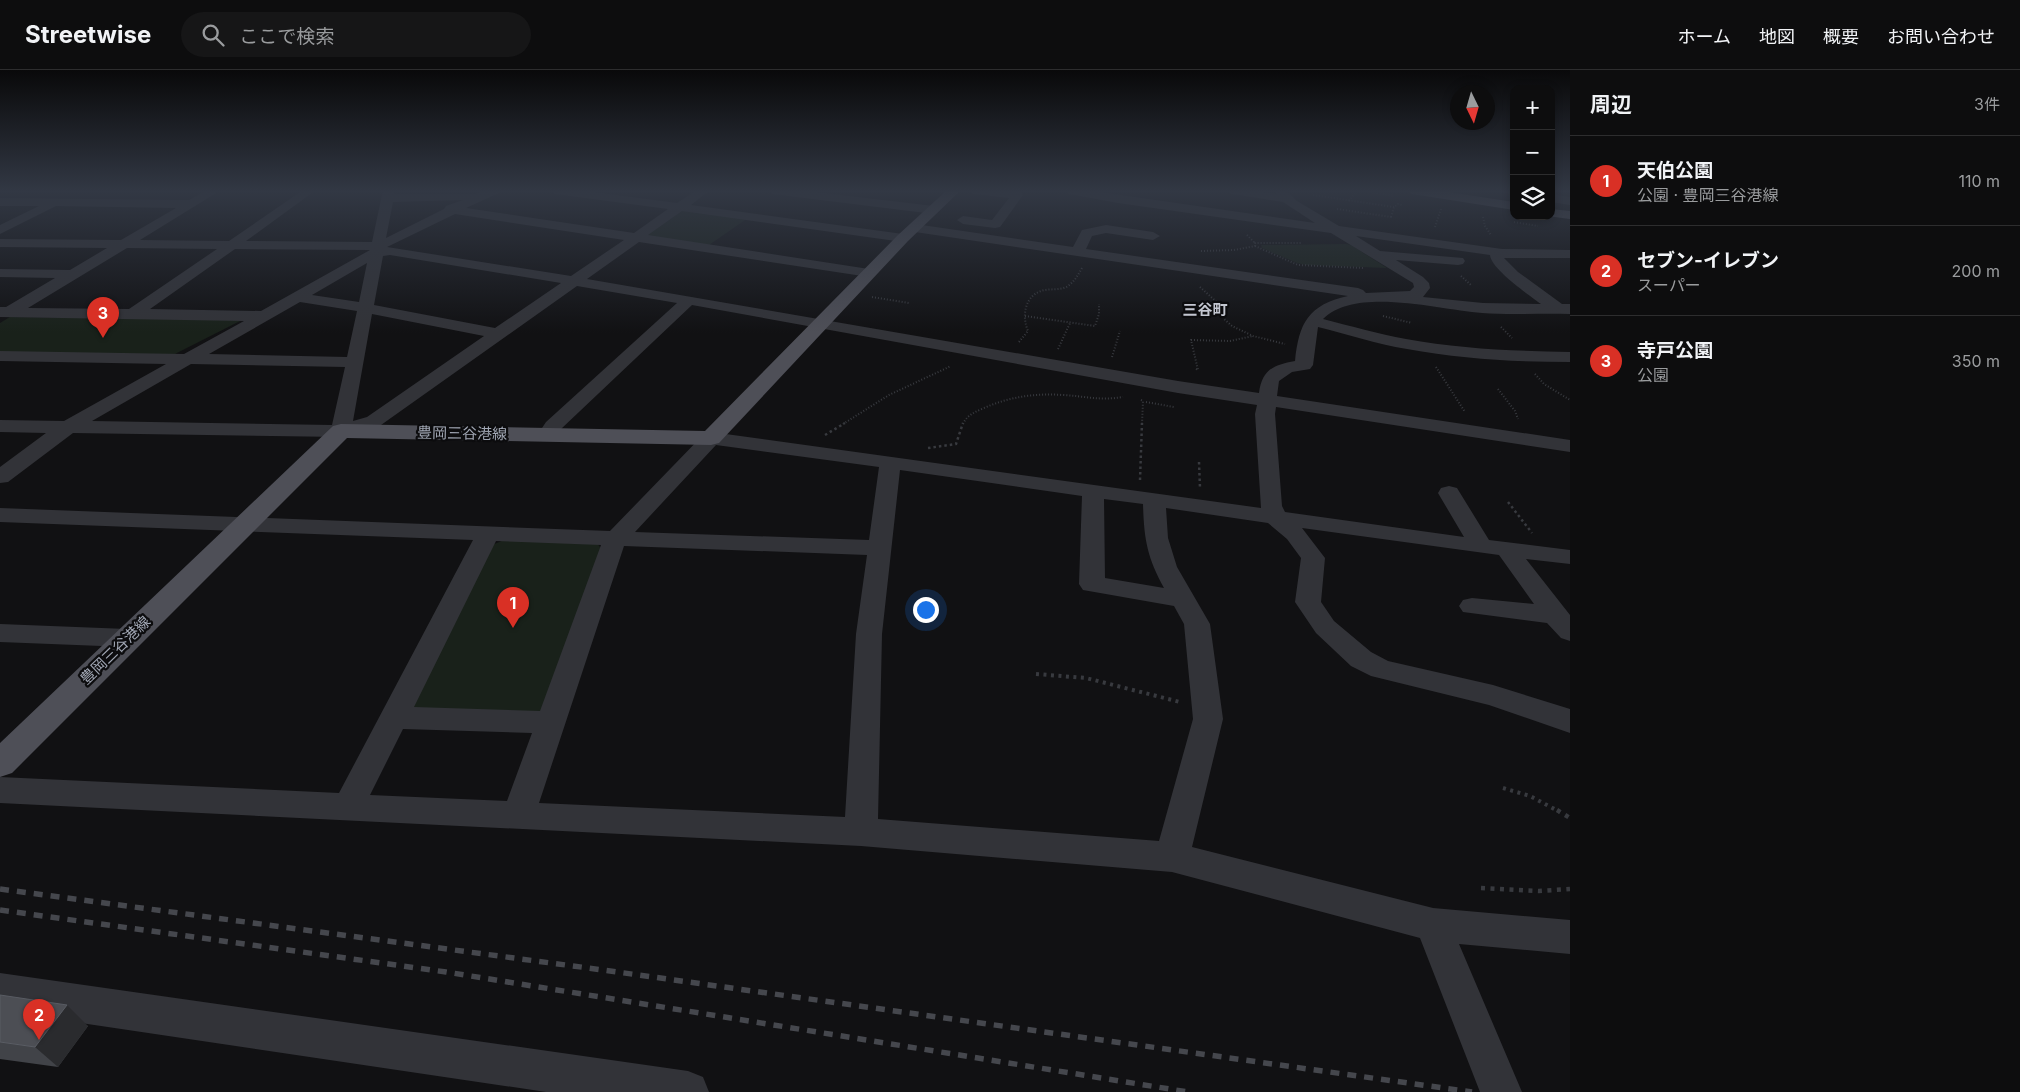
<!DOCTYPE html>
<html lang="ja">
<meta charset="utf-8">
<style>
:root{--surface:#0d0d0e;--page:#161617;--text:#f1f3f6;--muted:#9a9c9e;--line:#2d2d2e;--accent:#d93025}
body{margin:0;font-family:Inter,"Noto Sans JP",sans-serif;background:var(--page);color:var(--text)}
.controls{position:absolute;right:15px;top:15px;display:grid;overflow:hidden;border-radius:10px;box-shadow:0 2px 8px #0003}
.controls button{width:45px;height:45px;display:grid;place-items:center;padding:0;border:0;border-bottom:1px solid var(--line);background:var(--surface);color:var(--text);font:25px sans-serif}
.compass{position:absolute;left:1450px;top:15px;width:45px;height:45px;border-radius:50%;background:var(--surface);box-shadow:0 2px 8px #0003;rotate:175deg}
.you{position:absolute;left:925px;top:539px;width:18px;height:18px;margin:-12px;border:4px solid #fff;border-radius:50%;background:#1a73e8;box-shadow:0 0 0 8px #1a73e833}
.badge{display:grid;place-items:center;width:32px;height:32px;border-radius:50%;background:var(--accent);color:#fff;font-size:16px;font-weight:700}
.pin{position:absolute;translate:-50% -41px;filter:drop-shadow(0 1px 2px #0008)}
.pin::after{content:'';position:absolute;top:26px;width:18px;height:15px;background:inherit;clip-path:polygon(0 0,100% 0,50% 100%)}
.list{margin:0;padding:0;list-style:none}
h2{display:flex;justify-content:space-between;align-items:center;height:65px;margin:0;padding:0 20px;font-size:21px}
h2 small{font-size:16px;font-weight:400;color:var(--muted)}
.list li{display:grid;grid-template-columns:32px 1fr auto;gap:15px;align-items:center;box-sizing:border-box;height:90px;padding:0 20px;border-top:1px solid var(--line)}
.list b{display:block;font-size:19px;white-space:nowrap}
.list p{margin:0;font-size:16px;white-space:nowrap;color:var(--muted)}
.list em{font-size:16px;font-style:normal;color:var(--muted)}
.icon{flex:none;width:28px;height:28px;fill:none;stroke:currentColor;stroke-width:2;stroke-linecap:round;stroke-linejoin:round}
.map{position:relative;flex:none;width:1570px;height:1022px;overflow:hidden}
header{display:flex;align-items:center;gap:30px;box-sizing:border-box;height:70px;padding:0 25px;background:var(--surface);border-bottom:1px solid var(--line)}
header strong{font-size:24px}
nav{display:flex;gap:28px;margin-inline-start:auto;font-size:18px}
.search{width:350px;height:45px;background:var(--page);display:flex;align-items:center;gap:12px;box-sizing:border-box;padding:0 18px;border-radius:28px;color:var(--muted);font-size:19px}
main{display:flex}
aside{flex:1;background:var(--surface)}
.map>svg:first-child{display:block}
</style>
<header>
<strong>Streetwise</strong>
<div class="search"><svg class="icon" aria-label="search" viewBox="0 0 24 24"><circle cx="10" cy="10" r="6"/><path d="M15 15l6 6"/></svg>ここで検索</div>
<nav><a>ホーム</a><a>地図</a><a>概要</a><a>お問い合わせ</a></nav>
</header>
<main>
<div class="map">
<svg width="1570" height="1022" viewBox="0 0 1570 1022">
<rect width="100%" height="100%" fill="#111113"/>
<g fill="#19211a">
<polygon points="685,139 748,148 709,175 646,166"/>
<polygon points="1346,174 1351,175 1387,198 1306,195 1297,193 1262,178 1261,175"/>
<polygon points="10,247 242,250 173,285 0,283 0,253"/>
<polygon points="504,470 597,473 602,480 545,641 421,643 412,635 492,475"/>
</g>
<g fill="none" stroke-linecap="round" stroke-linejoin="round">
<g stroke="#383a3f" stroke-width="2" stroke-dasharray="1 2" stroke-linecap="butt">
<polyline points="1359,120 1394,126"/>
<polyline points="1313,125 1394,137"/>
<polyline points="1349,131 1357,120"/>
<polyline points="1337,139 1391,147 1390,149"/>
<polyline points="1391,147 1394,137 1398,134 1402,135"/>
<polyline points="1483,147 1485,156 1491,165"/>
<polyline points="1514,152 1538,156"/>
<polyline points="1435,157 1441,139"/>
<polyline points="1247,165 1255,173"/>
<polyline points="1255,176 1298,195 1363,198"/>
<polyline points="1201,181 1234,180 1255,176 1255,173 1302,173"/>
<polyline points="1461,206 1471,215"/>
<polyline points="1200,217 1220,235 1224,249 1232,256 1253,266 1285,274"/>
<polyline points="872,227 909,233"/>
<polyline points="1025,246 1095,256 1099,244 1099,234"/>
<polyline points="1383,246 1412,253"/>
<polyline points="1501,257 1512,268"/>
<path d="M1019,272L1028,261C1022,247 1024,227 1041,221C1049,218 1060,221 1068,216C1074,212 1078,205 1082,198"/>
<polyline points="1058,279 1070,253"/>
<polyline points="1112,287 1120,261"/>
<polyline points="1436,297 1465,342"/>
<polyline points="1196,299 1198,300 1191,270 1230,271 1253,266"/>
<polyline points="1535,304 1544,314 1570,330"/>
<polyline points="1498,319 1515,341 1518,349"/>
<polyline points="1141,330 1143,331 1142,354"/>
<polyline points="1146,332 1174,337"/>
<polyline points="843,354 889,325 951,296"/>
<path d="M963,354C967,345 975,342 984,338C1009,327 1035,323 1062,325C1085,326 1099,331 1123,327"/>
</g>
<g stroke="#383a3f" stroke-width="2.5" stroke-dasharray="2.5 3" stroke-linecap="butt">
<polyline points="825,365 845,353"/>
<polyline points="928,378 956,374 963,353"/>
<polyline points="1199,392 1200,418"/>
<polyline points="1140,410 1142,353"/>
<polyline points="1508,432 1532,463"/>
</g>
<g stroke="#383a3f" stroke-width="4" stroke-dasharray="3 4.5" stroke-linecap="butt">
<polyline points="1036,604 1086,608 1180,632"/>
<polyline points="1503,718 1530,726 1560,742"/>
</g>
<g stroke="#383a3f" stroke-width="4.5" stroke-dasharray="4 5.5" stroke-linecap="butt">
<polyline points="1557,740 1570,748"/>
<polyline points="1481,818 1539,821 1570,819"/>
</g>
<g fill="#323338" fill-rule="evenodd">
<path d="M207,120H221L140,170L229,171L303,120H316L246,171L372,172L383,120H395L394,124H476L486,120H501L499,123L466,138L634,163L668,139L555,124L549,120H578L677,133L697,120H710L691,135L903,164L910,168L903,172L682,141L648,165L869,199L874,200L876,203L874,206L869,207L639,172L587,209L1178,311L1259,323C1262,300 1273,295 1295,291C1299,253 1308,235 1348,226L915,162L908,158L915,154L1073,177L1082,160L1106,155L1153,162L1160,166L1153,170L1106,163L1092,166L1086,179L1358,218L1363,220L1366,223L1410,221L1414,217L1413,213L1331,163L1118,133L1069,124L1063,120H1086L1315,153L1283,132L1232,124L1226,120H1251L1277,124L1274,120H1286L1297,131L1339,156L1502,179L1570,180V188H1504L1518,202L1562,234H1570V244C1541,243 1511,245 1482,243C1440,240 1356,216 1323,249C1351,256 1378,264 1406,269C1460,279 1515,281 1570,282V292C1515,292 1461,289 1407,279C1376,274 1347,264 1318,257L1313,295L1310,299L1292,302L1279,311L1277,326L1570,370V382L1276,337L1275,344L1282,436L1285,442L1464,467L1438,423L1441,418L1449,416L1457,418L1489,470L1570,480V494L1526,489L1570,545V571L1561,568L1547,553L1463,542L1459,536L1463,530L1472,528L1534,534L1499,485L1302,458L1325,488L1321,532L1334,551L1371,582L1388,591L1493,615L1570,639V663L1489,635L1371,606L1351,596L1316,563L1295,532L1301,488L1287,469L1268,453L1166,438L1168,468L1177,497L1210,554L1223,649L1192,777L1433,838L1570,850V884L1459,874L1522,1022H1480L1420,868L1172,802L861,776L0,733V707L339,723L473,470L0,452V438L610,461L704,364L711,362L1261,438L1255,344L1257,335L1178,323L692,235L561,359L555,368L548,370L541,368L538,364L546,352L677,233L577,216L381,355L341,367L73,363L8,412L0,413V397L46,363L0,362V350L64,351L166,294L0,291V281L184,284L244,251L0,247V237H6L55,208L0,207V199L70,200L107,178L0,177V169L121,170L176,138L56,136L0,164V155L39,136H0V128L189,130ZM463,130L446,136L444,139L386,168L393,132ZM455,144L624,170L571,206L387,177ZM1356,166L1490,185C1491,199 1529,225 1541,234L1483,233L1423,227L1430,218L1429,213L1423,207L1396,190L1458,195L1463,194L1465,191L1463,188L1380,181ZM127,178L217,179L129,239L28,238ZM235,179L370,180L261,241L150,239ZM390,185L561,213L495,258L374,235L383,186ZM367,193L359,232L312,225ZM300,232L357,241L347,287L209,284ZM372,244L484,266L367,347L353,351ZM191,294L345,297L332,355L92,351ZM716,375L879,397L869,470L635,462ZM900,400L1082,426L1079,514L1083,520L1174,536L1184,554L1193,649L1159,771L878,749L882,564ZM1104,429L1143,434C1144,469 1147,487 1164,518L1105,508ZM496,471L601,475L540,641L414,637ZM624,476L867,485L856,564L845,747L539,733ZM403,659L532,663L507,731L370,725Z"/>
<polygon points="766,120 798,120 934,136 940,140 934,144 772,124"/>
<polygon points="968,120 1001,120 1021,122 1023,125 1000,157 995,158 963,154 957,150 963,146 992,150 1009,128 974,124"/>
<polygon points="1502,120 1514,120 1514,124 1504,123"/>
<polygon points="1551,124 1570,127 1570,135 1551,132"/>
<polygon points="0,554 127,559 137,562 140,568 137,574 127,577 0,572"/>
<polygon points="0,903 688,1001 703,1007 709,1022 546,1022 0,941"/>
</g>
<g fill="#4e4f57" fill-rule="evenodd">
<polygon points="947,120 961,120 908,171 719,373 711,375 347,368 12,703 0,707 0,673 333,356 341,354 705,361 898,165"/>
<polygon points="1405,120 1435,120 1514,132 1514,140 1412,124"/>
<polygon points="1551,139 1570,141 1570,149 1547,146 1551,146"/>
</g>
<g stroke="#45474d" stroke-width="5.5" stroke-dasharray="9 8" stroke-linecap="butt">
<polyline points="0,819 603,900 1472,1022"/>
<polyline points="0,840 446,902 1188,1022"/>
</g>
</g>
<polygon fill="#414348" points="0,925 88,956 58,997 0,989"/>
<polygon fill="#2a2b2e" points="67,935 88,956 58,997 35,977"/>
<polygon fill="#4c4e54" stroke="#595c63" points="0,925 67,935 35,977 0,972"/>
<linearGradient id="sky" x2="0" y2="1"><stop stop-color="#09090a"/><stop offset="0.46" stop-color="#323844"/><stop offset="1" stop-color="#323844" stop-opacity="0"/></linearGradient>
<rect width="1570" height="263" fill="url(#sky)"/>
<g text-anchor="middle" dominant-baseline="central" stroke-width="4.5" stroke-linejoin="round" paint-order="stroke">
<g font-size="15" font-weight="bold" fill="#c3c6d0" stroke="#0c0c0e">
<text x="1205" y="239">三谷町</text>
</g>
<g font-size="15" fill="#a1a7b4" stroke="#0c0c0e">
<text transform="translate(462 363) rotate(1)">豊岡三谷港線</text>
<text transform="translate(115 580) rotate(-44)">豊岡三谷港線</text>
</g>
</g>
</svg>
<div class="controls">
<button>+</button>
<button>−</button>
<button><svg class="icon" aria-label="layers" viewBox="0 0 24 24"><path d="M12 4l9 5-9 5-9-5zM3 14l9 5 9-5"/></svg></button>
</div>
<svg class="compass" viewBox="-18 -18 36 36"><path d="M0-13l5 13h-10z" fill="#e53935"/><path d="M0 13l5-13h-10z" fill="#9a9c9e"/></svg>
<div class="you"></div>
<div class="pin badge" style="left:513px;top:558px">1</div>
<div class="pin badge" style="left:39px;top:970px">2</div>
<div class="pin badge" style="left:103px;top:268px">3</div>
</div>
<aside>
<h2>周辺<small>3件</small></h2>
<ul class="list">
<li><span class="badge">1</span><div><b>天伯公園</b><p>公園 · 豊岡三谷港線</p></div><em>110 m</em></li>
<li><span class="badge">2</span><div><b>セブン-イレブン</b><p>スーパー</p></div><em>200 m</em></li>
<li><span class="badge">3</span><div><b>寺戸公園</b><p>公園</p></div><em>350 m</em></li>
</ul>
</aside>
</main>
